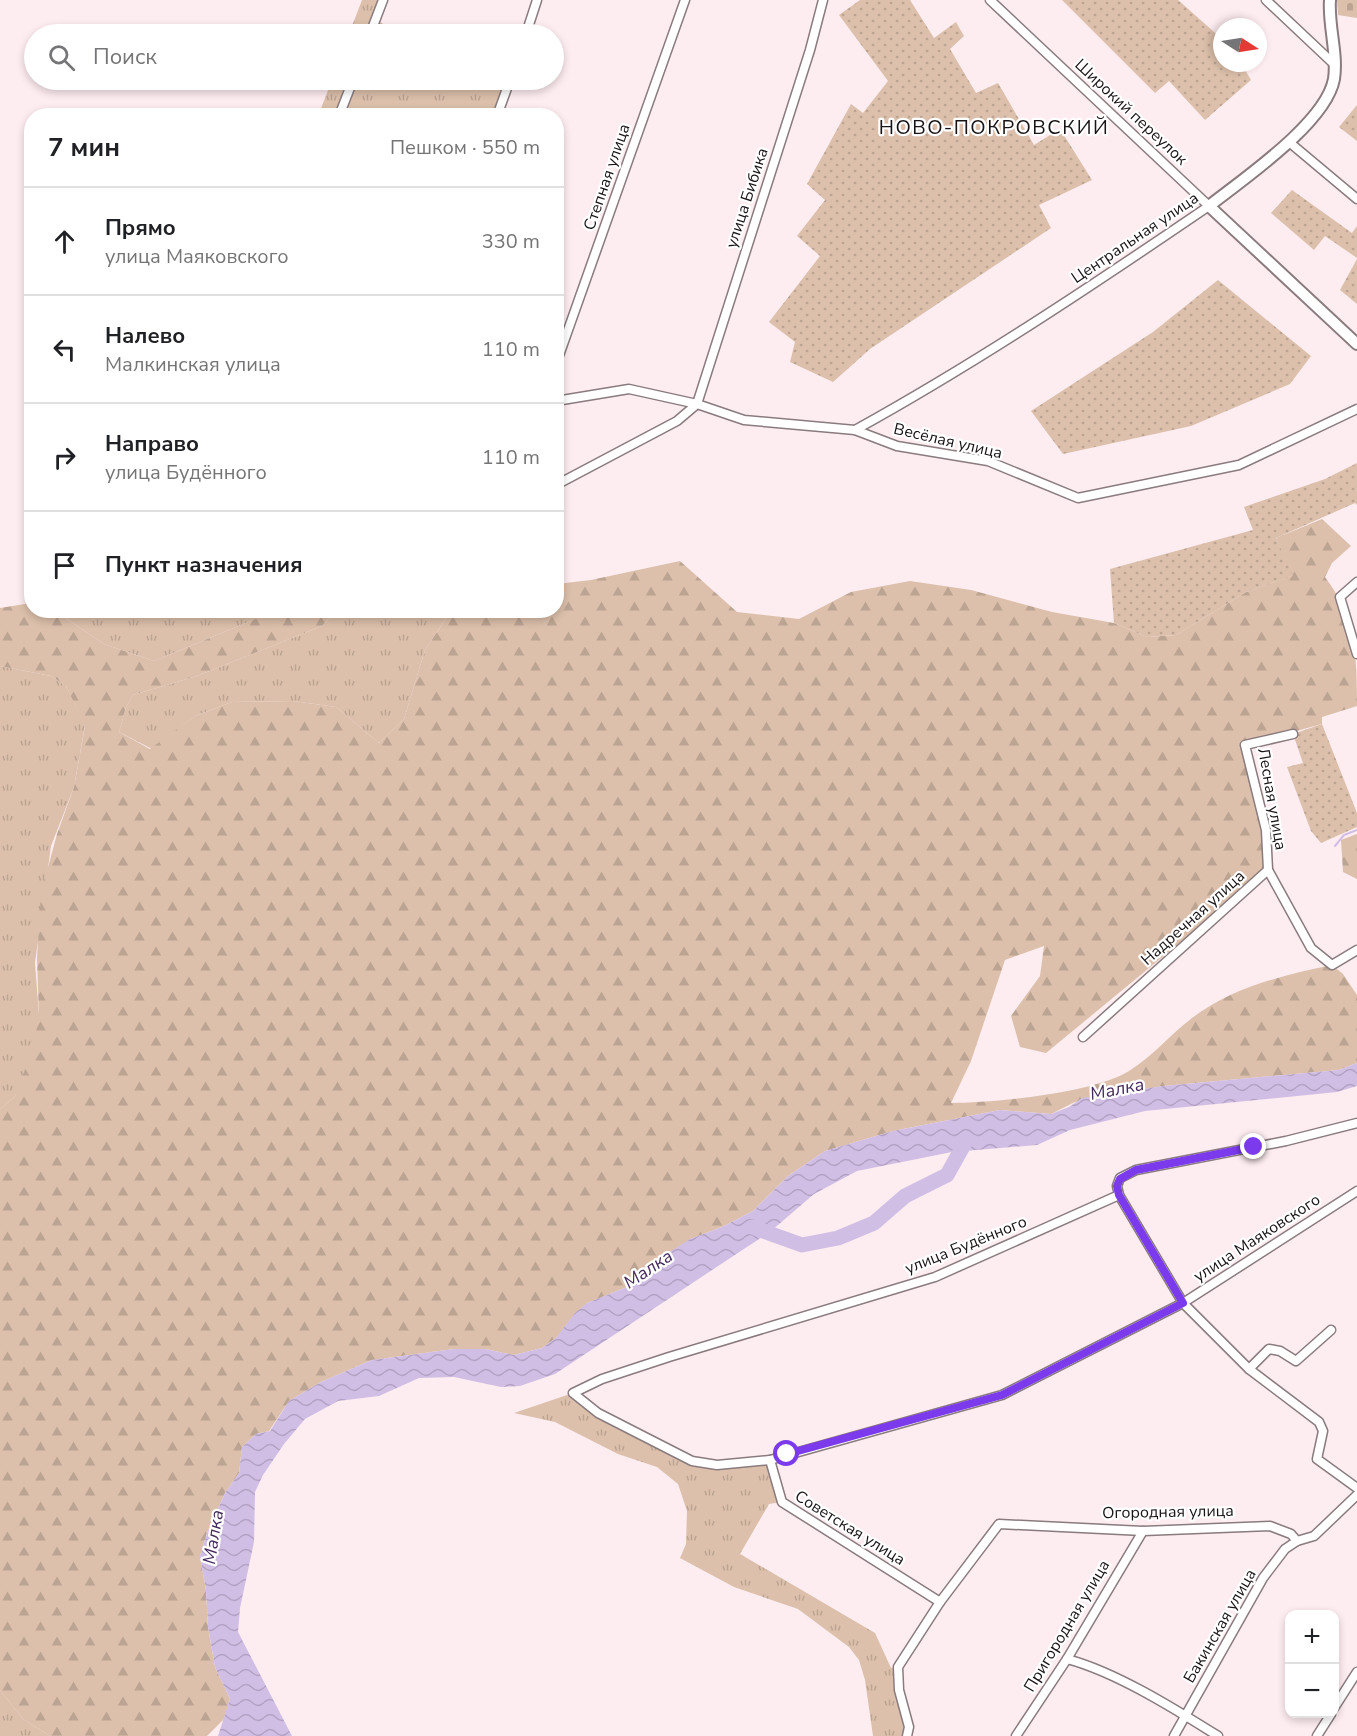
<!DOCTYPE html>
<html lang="ru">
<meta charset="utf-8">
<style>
:root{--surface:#fff;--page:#f6f6f6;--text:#202124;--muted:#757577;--line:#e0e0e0}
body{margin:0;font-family:"Nunito Sans",sans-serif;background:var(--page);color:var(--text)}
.controls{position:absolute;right:18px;bottom:18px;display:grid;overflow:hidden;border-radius:12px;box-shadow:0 3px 9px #0003}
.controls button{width:54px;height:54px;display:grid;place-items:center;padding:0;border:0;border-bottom:2px solid var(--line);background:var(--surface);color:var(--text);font:30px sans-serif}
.compass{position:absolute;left:1213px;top:18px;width:54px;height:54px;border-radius:50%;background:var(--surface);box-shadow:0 3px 9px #0003;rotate:102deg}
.stop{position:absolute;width:18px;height:18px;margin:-14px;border:4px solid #7c3aed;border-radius:50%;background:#fff}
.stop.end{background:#7c3aed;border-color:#fff;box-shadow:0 2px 6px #0008}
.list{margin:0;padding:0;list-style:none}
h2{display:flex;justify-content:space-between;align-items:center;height:78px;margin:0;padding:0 24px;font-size:26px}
h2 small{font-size:20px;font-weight:400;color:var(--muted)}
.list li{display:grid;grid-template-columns:39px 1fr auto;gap:18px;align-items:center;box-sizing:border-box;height:108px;padding:0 24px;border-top:2px solid var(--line)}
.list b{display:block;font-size:22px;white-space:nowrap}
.list p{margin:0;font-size:20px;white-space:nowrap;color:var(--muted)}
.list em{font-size:20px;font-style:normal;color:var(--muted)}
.icon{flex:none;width:33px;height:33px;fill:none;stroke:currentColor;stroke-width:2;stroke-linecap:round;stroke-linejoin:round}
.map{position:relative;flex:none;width:1357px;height:1736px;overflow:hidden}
.search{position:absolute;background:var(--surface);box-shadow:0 3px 9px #0003;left:24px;top:24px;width:540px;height:66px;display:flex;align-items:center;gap:15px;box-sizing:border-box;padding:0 21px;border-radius:33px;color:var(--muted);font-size:22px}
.panel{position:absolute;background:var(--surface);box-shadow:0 3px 9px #0003;left:24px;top:108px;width:540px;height:510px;border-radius:24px}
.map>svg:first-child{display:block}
</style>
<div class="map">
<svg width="1357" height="1736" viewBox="0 0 1357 1736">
<defs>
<pattern id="grass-tufts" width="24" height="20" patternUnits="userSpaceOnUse" patternTransform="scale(1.5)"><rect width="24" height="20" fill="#dcc0ab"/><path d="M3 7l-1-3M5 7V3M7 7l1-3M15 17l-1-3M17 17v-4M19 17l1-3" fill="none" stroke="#bca492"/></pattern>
<pattern id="forest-firs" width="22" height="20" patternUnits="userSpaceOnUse" patternTransform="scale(1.5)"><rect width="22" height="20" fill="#dcc0ab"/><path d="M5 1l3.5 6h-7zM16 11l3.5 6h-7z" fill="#bca492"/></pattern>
<pattern id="cemetery-stones" width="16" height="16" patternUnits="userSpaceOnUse" patternTransform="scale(1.5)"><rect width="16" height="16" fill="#dcc0ab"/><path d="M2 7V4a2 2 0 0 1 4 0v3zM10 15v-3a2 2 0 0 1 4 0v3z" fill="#bca492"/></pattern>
<pattern id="garden-dots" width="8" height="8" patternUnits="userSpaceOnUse" patternTransform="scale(1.5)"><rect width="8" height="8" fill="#dcc0ab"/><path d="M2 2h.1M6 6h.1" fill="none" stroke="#bca492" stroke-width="1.8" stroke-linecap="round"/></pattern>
<pattern id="water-waves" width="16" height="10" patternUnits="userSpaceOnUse" patternTransform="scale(1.5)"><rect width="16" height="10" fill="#d1bee5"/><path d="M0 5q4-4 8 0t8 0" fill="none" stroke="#b3a2c4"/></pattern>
</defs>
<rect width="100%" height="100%" fill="#fdecf0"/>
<g fill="url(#grass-tufts)">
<polygon points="362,0 383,0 375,19 399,34 349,34"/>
<polygon points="332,80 493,80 509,84 497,115 318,116"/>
<polygon points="55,611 275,611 154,661 104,644"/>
<polygon points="336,611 451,611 425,650 404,719 379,743 336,707 293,701 232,702 195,716 152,749 119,732 126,707 133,695 197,676 322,626"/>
<polygon points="0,666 51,676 66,686 85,725 74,787 51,846 35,963 41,1041 15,1096 0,1109"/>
<path d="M573,1393C605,1418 675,1462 715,1465C733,1466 753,1461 770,1460L782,1502L769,1504L740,1554L875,1633L891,1668L898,1667L907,1736H873L865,1680L859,1660L849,1647L798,1609L734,1587L680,1558L686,1544L687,1511L678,1484L657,1467L618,1454L555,1422L514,1413Z"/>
<polygon points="0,1690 23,1719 50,1736 0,1736"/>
</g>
<g fill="url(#forest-firs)">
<path d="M1322,519L1351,546L1332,563L1325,577C1356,618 1357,657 1357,706L1322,717V724L1245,745L1266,830L1268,870L1046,1053L1020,1047L1011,1016L1040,976L1044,946L1005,960L971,1061L951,1103C994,1103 1094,1093 1129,1071C1152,1057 1171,1034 1192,1018C1233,987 1284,975 1332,965L1343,974L1357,995V1063L1339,1070L1163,1086L1075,1102L1051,1114L1000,1110L893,1131L825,1151L788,1176L753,1211L722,1227L690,1239L632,1285L587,1303L556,1338L542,1348L514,1355L485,1349H454L372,1360L321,1382L289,1401L269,1431L256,1434L242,1447L239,1473L225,1493L207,1533L200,1556L206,1590L208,1627L215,1667L230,1699L224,1719L207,1736H50L23,1719L0,1690V1109L15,1096L31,1054L39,1019L37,958L41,893L57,834L74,787L85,726L66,686L51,676L0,666V608L31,603L32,610L55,611L104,644L154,661L275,611H336L322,626L197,676L133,695L126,707L119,732L150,749L195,716L232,702L293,701L336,707L379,743L404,719L425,650L451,611L556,610L557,584L591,580L680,561L737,612L799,619L851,592L910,581L971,590L1052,612L1114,623L1147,637L1176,635L1246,592L1292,576L1276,538Z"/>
<polygon points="1357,834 1357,879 1343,872 1341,840"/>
</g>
<polygon fill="url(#cemetery-stones)" points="1337,0 1357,0 1357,18 1338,15"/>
<g fill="url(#garden-dots)">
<polygon points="860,0 910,0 934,38 956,22 964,36 950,49 976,93 998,83 1034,145 1060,129 1092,180 1039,205 1051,228 870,349 833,382 790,362 795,342 769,322 820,256 797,236 825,200 807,184 851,104 863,113 888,81 839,15"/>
<polygon points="1062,0 1178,0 1222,39 1222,63 1241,63 1251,80 1205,120 1169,81 1155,93"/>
<polygon points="1357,105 1357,141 1339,127"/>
<polygon points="1292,190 1352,233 1357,226 1357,258 1325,236 1314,250 1271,213"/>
<polygon points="1357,259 1357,304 1340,290"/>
<polygon points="1218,280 1311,356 1290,384 1191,426 1063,454 1031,411 1153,332"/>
<polygon points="1357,463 1357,505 1355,503 1276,538 1293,576 1246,592 1176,635 1147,637 1114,623 1110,569 1253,530 1244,507 1325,479"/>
<polygon points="1322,724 1357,813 1357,827 1321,843 1311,831 1287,767 1303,763 1293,734"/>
</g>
<polygon fill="url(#water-waves)" points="1357,1063 1357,1086 1337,1092 1145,1111 1070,1130 1037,1145 952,1152 857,1171 814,1194 771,1231 555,1374 520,1386 501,1387 454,1377 419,1378 379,1396 338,1401 305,1419 284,1444 263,1475 255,1492 254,1542 240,1608 238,1632 292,1736 218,1736 230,1699 215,1667 208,1627 206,1590 200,1556 207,1533 225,1493 239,1473 242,1447 256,1434 270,1431 289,1401 321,1382 372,1360 454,1349 485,1349 514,1355 542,1348 556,1338 575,1313 587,1303 632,1285 668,1253 690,1239 722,1227 753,1211 788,1176 825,1151 893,1131 1000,1110 1051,1114 1069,1107 1082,1098 1163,1086 1339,1070"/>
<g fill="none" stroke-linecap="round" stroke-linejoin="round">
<polyline stroke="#d1bee5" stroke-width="2" points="1335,846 1344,835 1357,830"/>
<polyline stroke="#d1bee5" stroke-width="15" points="752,1227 802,1245 838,1238 874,1223 905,1196 947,1175 966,1141"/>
<g stroke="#897b7e" stroke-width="11">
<g id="minor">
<polyline points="1266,0 1335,65"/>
<polyline points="370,34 383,0"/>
<polyline points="526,34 537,0"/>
<polyline points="339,116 353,80"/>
<polyline points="497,116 510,80"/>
<polyline points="1289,142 1357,199"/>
<polyline points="556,364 685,0"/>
<polyline points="556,401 629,389 697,404 810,50 823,0"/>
<path d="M855,430C978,362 1093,285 1209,206L990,0"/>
<polyline points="556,485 677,421 697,404 744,420 855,430 897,446 988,461 1078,498 1239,465 1357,409"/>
<polyline points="1357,582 1340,597 1357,654"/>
<polyline points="1268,870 1266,830 1245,745 1293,734"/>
<polyline points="1083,1037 1268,870 1311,948 1332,965 1357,950"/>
<polyline points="1357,1123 1286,1141 1136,1170 1120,1178 1117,1186 1119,1195 935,1277 669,1357 602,1379 573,1393 598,1413 692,1461 717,1465 770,1460 1002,1395 1183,1303 1357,1191"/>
<polyline points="1119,1195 1183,1303 1249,1369 1319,1422 1323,1431 1317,1459 1357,1488"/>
<polyline points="1249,1369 1269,1349 1280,1351 1296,1361 1331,1330"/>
<polyline points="770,1460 782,1502 940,1602"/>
<path d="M1067,1659C1116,1672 1175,1709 1218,1736"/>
<polyline points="1334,1708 1357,1672"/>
<polyline points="907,1736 909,1727 899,1690 898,1667 940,1602 999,1524 1143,1531 1270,1526 1291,1534 1297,1541"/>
<polyline points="1016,1736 1067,1659 1143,1531"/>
<polyline points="1174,1736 1263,1578 1285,1549 1297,1541 1314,1536 1357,1495"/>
<polyline points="1317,1736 1331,1714"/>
</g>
</g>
<g stroke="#897b7e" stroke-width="14">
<path id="tertiary" d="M1330,0C1328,26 1338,53 1334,79C1326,123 1243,179 1209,206L1357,344"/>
</g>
<use href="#minor" stroke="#fff" stroke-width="8"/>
<use href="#tertiary" stroke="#fff" stroke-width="10"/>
</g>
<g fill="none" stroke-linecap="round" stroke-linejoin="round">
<polyline stroke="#7c3aed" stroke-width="8" points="787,1454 1002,1395 1183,1303 1119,1195 1117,1186 1120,1179 1136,1170 1254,1147"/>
</g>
<g text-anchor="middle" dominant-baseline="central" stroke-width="4.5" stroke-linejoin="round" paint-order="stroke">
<g font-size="16" fill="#181314" stroke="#fff">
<text transform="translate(1131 112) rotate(43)">Широкий переулок</text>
<text transform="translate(607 177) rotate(-71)">Степная улица</text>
<text transform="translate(747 198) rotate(-72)">улица Бибика</text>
<text transform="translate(1135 238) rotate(-34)">Центральная улица</text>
<text transform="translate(948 441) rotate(13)">Весёлая улица</text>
<text transform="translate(1272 799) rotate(80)">Лесная улица</text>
<text transform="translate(1193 918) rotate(-42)">Надречная улица</text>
<text transform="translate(1257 1238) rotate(-33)">улица Маяковского</text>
<text transform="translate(966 1245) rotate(-22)">улица Будённого</text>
<text transform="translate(1168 1512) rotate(-1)">Огородная улица</text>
<text transform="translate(850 1528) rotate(32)">Советская улица</text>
<text transform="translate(1067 1626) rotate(-59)">Пригородная улица</text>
<text transform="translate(1220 1626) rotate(-60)">Бакинская улица</text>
</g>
<g font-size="18" font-style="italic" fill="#442a5b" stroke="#fff">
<text transform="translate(1117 1089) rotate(-11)">Малка</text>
<text transform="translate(648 1269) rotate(-34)">Малка</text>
<text transform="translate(213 1537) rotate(-81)">Малка</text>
</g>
<g font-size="20" letter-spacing="1.5" fill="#181314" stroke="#fff">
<text x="994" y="127">НОВО-ПОКРОВСКИЙ</text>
</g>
</g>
</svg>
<div class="controls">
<button>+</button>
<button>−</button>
</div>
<svg class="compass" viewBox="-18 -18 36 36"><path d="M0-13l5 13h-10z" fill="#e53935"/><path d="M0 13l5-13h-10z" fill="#757577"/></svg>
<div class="stop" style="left:787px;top:1454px"></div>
<div class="stop end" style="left:1254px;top:1147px"></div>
<div class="search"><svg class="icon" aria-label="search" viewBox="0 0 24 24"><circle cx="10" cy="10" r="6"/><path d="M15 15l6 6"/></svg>Поиск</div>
<section class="panel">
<h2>7 мин<small>Пешком · 550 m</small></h2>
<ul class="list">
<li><svg class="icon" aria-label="ahead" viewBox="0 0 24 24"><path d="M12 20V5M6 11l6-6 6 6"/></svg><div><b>Прямо</b><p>улица Маяковского</p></div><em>330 m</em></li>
<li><svg class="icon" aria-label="left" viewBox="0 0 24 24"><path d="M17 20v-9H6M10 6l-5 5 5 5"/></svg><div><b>Налево</b><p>Малкинская улица</p></div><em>110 m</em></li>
<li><svg class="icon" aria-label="right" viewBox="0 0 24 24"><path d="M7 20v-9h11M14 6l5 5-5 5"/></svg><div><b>Направо</b><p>улица Будённого</p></div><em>110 m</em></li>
<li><svg class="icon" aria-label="arrive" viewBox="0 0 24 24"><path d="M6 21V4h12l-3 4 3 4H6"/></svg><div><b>Пункт назначения</b></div></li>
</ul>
</section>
</div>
